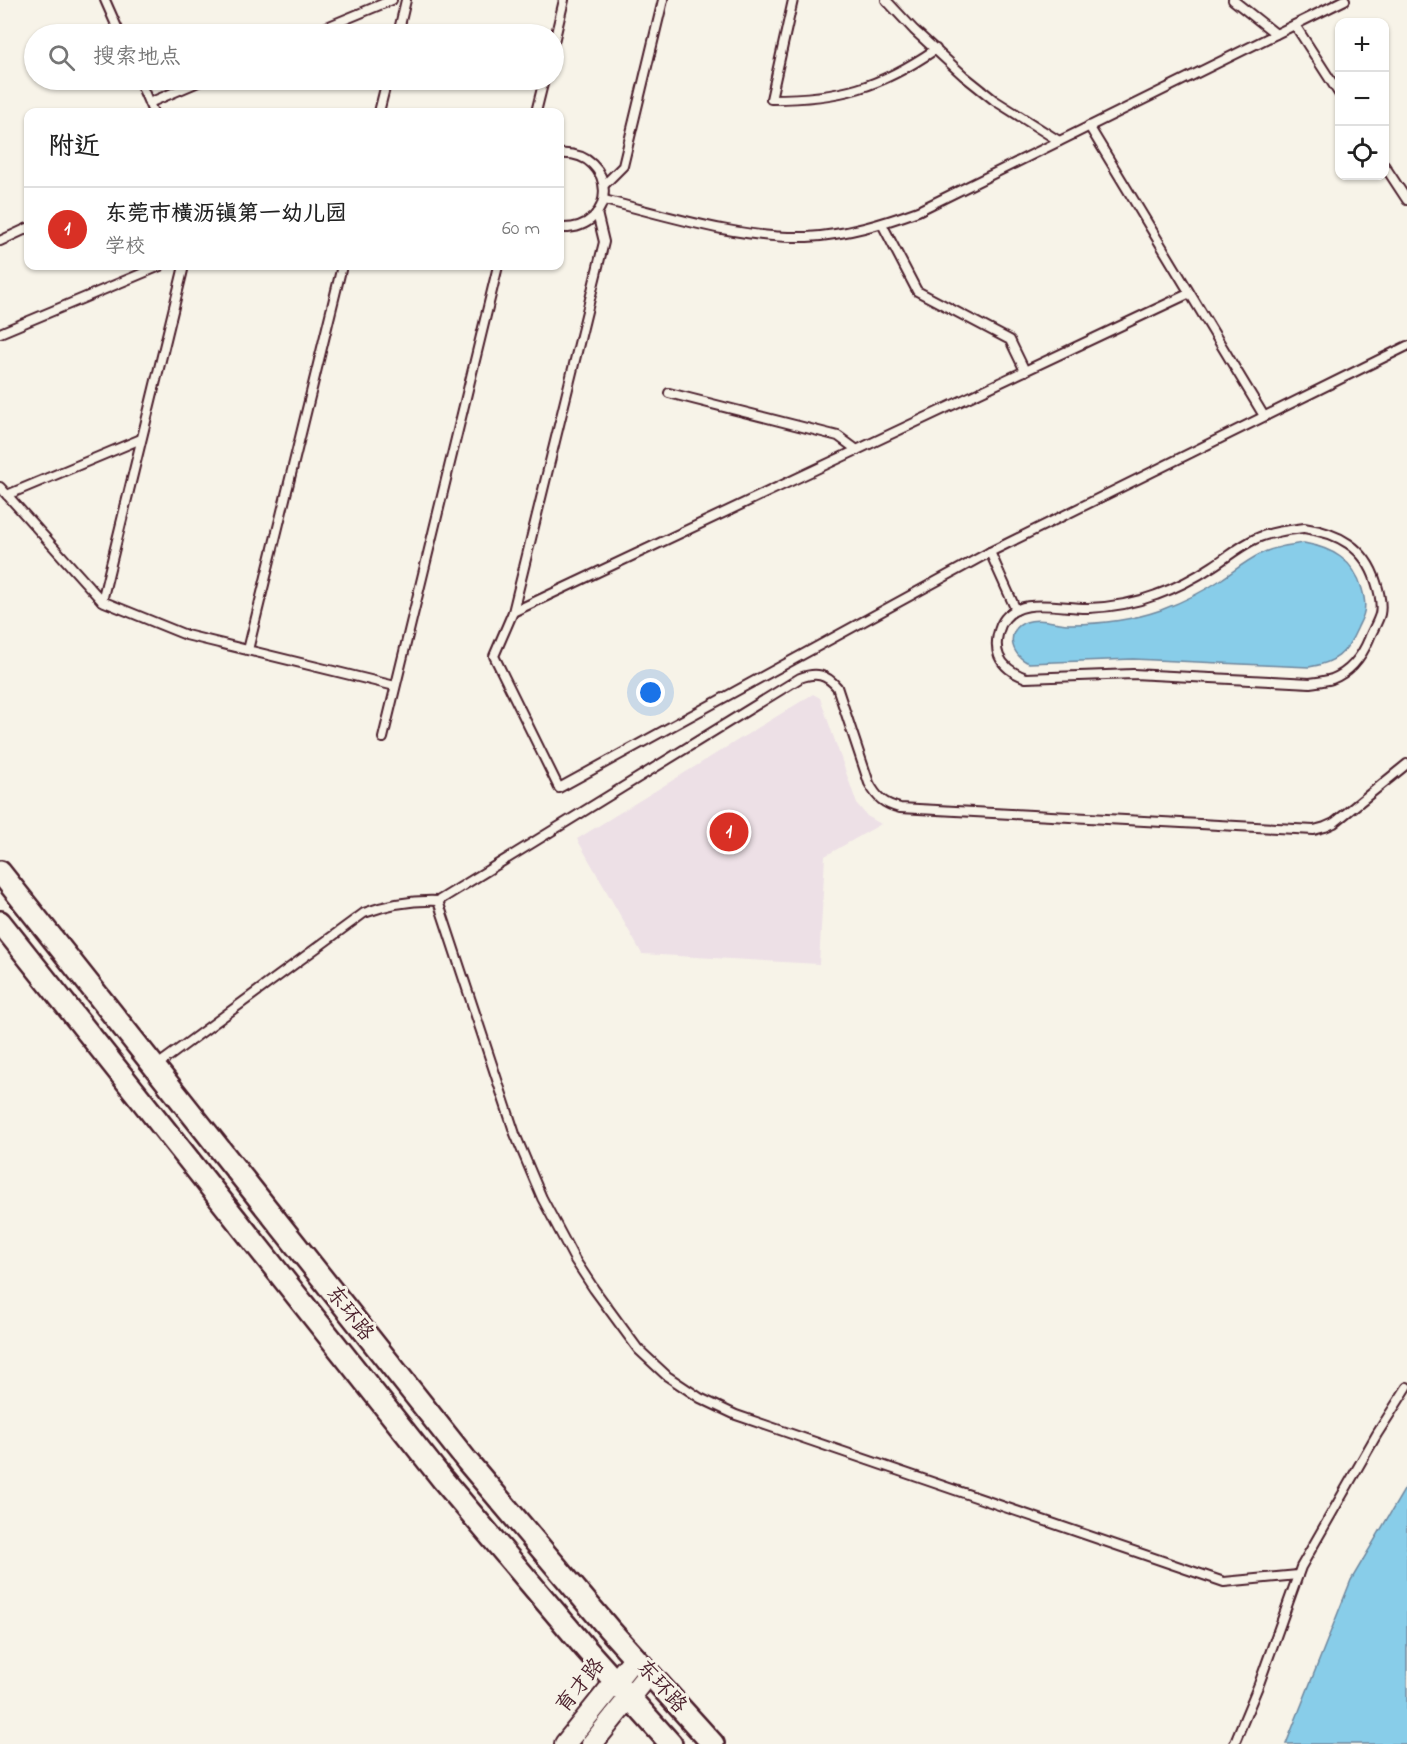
<!DOCTYPE html>
<html lang="zh">
<meta charset="utf-8">
<style>
:root{--surface:#fff;--page:#f2f2f2;--text:#222;--muted:#767676;--line:#e0e0e0;--accent:#d93025}
body{margin:0;font-family:"Indie Flower","LXGW WenKai TC",sans-serif;background:var(--page);color:var(--text)}
.controls{position:absolute;right:18px;top:18px;display:grid;overflow:hidden;border-radius:12px;box-shadow:0 2px 4px #0004}
.controls button{width:54px;height:54px;display:grid;place-items:center;padding:0;border:0;border-bottom:2px solid var(--line);background:var(--surface);color:var(--text);font:30px sans-serif}
.you{position:absolute;left:651px;top:693px;width:21px;height:21px;margin:-15px;border:4px solid #fff;border-radius:50%;background:#1a73e8;box-shadow:0 0 0 9px #1a73e833}
.badge{display:grid;place-items:center;width:39px;height:39px;border-radius:50%;background:var(--accent);color:#fff;font-size:20px;font-weight:700}
.pin{position:absolute;translate:-50% -50%;border:3px solid #fff;box-shadow:0 2px 6px #0006}
.list{margin:0;padding:0;list-style:none}
h2{display:flex;justify-content:space-between;align-items:center;height:78px;margin:0;padding:0 24px;font-size:26px}
h2 small{font-size:20px;font-weight:400;color:var(--muted)}
.list li{display:grid;grid-template-columns:39px 1fr auto;gap:18px;align-items:center;box-sizing:border-box;height:84px;padding:0 24px;border-top:2px solid var(--line)}
.list b{display:block;font-size:22px;white-space:nowrap}
.list p{margin:0;font-size:20px;white-space:nowrap;color:var(--muted)}
.list em{font-size:20px;font-style:normal;color:var(--muted)}
.icon{flex:none;width:33px;height:33px;fill:none;stroke:currentColor;stroke-width:2;stroke-linecap:round;stroke-linejoin:round}
.map{position:relative;flex:none;width:1407px;height:1744px;overflow:hidden}
.search{position:absolute;background:var(--surface);box-shadow:0 2px 4px #0004;left:24px;top:24px;width:540px;height:66px;display:flex;align-items:center;gap:15px;box-sizing:border-box;padding:0 21px;border-radius:33px;color:var(--muted);font-size:22px}
.panel{position:absolute;background:var(--surface);box-shadow:0 2px 4px #0004;left:24px;top:108px;width:540px;height:162px;border-radius:12px}
.map>svg:first-child{display:block}
</style>
<div class="map">
<svg width="1407" height="1744" viewBox="0 0 1407 1744">
<rect width="100%" height="100%" fill="#f7f3e8"/>
<filter id="ink" filterUnits="userSpaceOnUse"><feTurbulence type="fractalNoise" baseFrequency=".0167" numOctaves="2"/><feDisplacementMap in="SourceGraphic" scale="12" xChannelSelector="R" yChannelSelector="G"/><feConvolveMatrix kernelMatrix="1 2 1 2 8 2 1 2 1" color-interpolation-filters="sRGB"/></filter>
<g filter="url(#ink)">
<polygon fill="#ede0e6" points="813,694 820,698 857,804 867,816 881,824 825,856 819,964 642,954 577,839"/>
<g fill="#88cde9" stroke="#6f879d" stroke-width="1.5">
<path d="M1304,543C1332,548 1354,560 1362,589C1364,596 1366,605 1364,612C1363,618 1359,624 1357,629C1346,654 1335,663 1309,667L1133,659L1029,663C1011,656 1004,630 1026,622C1039,617 1057,624 1071,624C1102,624 1132,620 1161,610C1182,602 1203,592 1222,579C1235,570 1246,561 1260,554C1274,547 1289,545 1304,543Z"/>
<polygon points="1407,1485 1407,1744 1286,1744 1351,1580"/>
</g>
<g fill="none" stroke-linecap="round" stroke-linejoin="round">
<g stroke="#4a1f2b" stroke-width="12">
<g id="service">
<polyline points="105,0 120,34"/>
<path d="M793,0L771,99C840,99 879,88 936,49"/>
<polyline points="886,0 914,30 964,76 994,100 1059,141"/>
<polyline points="1233,0 1276,34"/>
<polyline points="1295,25 1340,95"/>
<polyline points="310,34 392,0"/>
<polyline points="398,34 406,0"/>
<polyline points="554,42 564,0"/>
<polyline points="139,80 153,112"/>
<polyline points="149,103 203,80"/>
<polyline points="379,112 387,80"/>
<polyline points="536,112 544,80"/>
<polyline points="1089,126 1264,416"/>
<path d="M560,154C617,150 620,231 560,228"/>
<polyline points="1384,165 1407,200"/>
<polyline points="604,185 623,166 663,0"/>
<path d="M604,200C669,216 738,239 807,237C846,235 882,224 918,211L1345,0"/>
<polyline points="597,213 604,242 513,612 494,656 559,788 990,552 1407,346"/>
<polyline points="882,224 917,291 1010,340 1025,371"/>
<polyline points="0,241 28,228"/>
<polyline points="0,333 160,266"/>
<polyline points="669,393 838,436 857,450"/>
<polyline points="0,487 102,601 186,635 395,686"/>
<polyline points="7,495 141,439"/>
<path d="M1304,528C1338,533 1365,547 1376,582C1379,591 1382,604 1380,614C1378,622 1372,631 1369,639C1362,656 1350,672 1332,679C1326,681 1317,682 1310,683L1133,674L1026,678C1015,674 1004,668 999,656C995,646 997,635 1001,625C1015,594 1062,609 1089,608C1112,607 1135,603 1156,595C1176,588 1195,578 1213,566C1227,557 1240,546 1255,539C1271,532 1288,530 1304,528Z"/>
<polyline points="990,552 1016,610"/>
<polyline points="102,601 184,266"/>
<polyline points="513,612 1188,294"/>
<polyline points="248,650 342,266"/>
<polyline points="383,738 498,266"/>
<polyline points="438,901 515,1134 542,1198 575,1260 594,1289 638,1349 667,1376 700,1398 736,1415 1224,1582 1298,1575"/>
<path d="M156,1066L364,913C389,904 412,900 438,901L800,678C816,672 826,674 837,687L869,783C877,798 884,804 900,808L1314,830L1325,827L1334,823L1407,764"/>
<polyline points="1234,1744 1259,1684 1301,1567 1377,1434 1407,1387"/>
</g>
</g>
<g stroke="#4a1f2b" stroke-width="24">
<g id="tertiary">
<polyline points="565,1744 635,1657"/>
<polyline points="592,1744 649,1673"/>
</g>
</g>
<g stroke="#4a1f2b" stroke-width="26">
<g id="secondary">
<polyline points="0,872 467,1461 609,1629 713,1744"/>
<polyline points="0,922 443,1480 586,1649 671,1744"/>
</g>
</g>
<use href="#service" stroke="#f7f3e8" stroke-width="8"/>
<use href="#tertiary" stroke="#f7f3e8" stroke-width="20"/>
<use href="#secondary" stroke="#f7f3e8" stroke-width="21"/>
</g>
</g>
<g text-anchor="middle" dominant-baseline="central" stroke-width="6" stroke-linejoin="round" paint-order="stroke">
<g font-size="21" fill="#4a1f2b" stroke="#f7f3e8">
<text transform="translate(349 1314) rotate(52)">东环路</text>
<text transform="translate(581 1686) rotate(-51)">育才路</text>
<text transform="translate(661 1687) rotate(48)">东环路</text>
</g>
</g>
</svg>
<div class="controls">
<button>+</button>
<button>−</button>
<button><svg class="icon" aria-label="locate" viewBox="0 0 24 24"><circle cx="12" cy="12" r="6"/><path d="M12 2v4M12 18v4M2 12h4M18 12h4"/></svg></button>
</div>
<div class="you"></div>
<div class="pin badge" style="left:729px;top:832px">1</div>
<div class="search"><svg class="icon" aria-label="search" viewBox="0 0 24 24"><circle cx="10" cy="10" r="6"/><path d="M15 15l6 6"/></svg>搜索地点</div>
<section class="panel">
<h2>附近<small></small></h2>
<ul class="list">
<li><span class="badge">1</span><div><b>东莞市横沥镇第一幼儿园</b><p>学校</p></div><em>60 m</em></li>
</ul>
</section>
</div>
